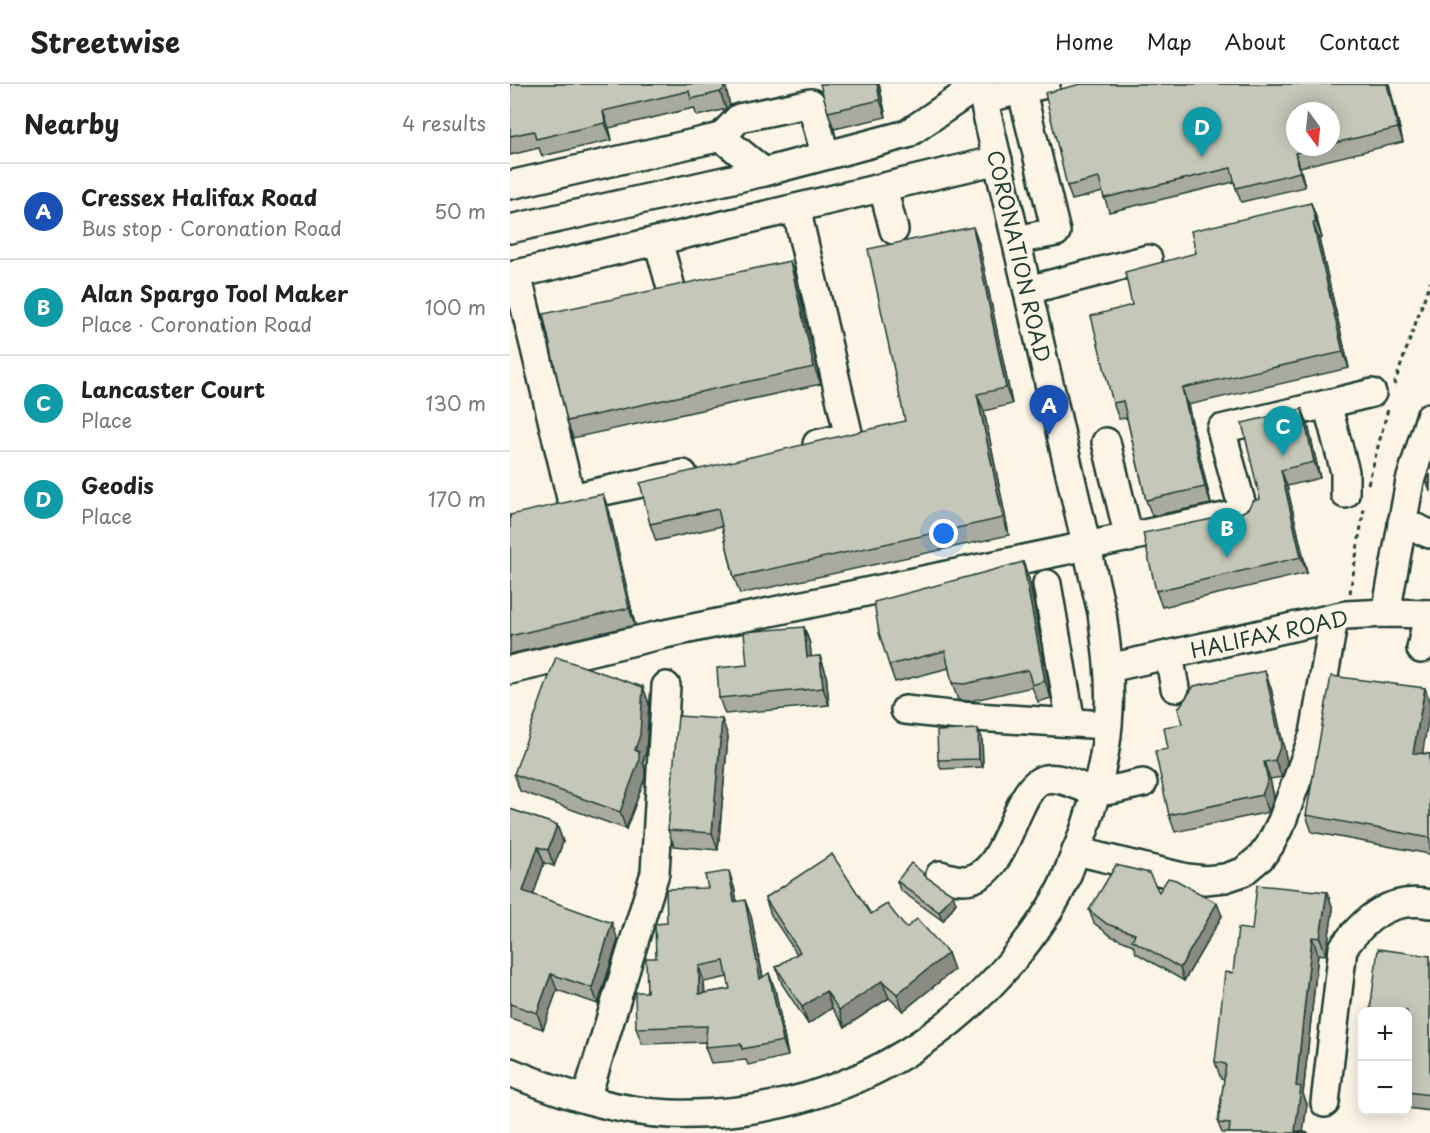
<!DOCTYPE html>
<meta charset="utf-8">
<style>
:root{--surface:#fff;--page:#f6f6f6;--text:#222;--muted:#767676;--line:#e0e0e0;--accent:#c8321e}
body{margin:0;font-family:"Playpen Sans",sans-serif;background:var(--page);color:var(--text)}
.controls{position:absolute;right:18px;bottom:18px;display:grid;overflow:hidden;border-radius:12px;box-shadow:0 3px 15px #0003}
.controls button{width:54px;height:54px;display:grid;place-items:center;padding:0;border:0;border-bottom:2px solid var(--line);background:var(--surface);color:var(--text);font:30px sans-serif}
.compass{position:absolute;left:776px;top:18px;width:54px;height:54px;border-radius:50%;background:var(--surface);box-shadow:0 3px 15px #0003;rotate:165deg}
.you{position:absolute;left:434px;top:450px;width:21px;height:21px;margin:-15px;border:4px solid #fff;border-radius:50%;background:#1a73e8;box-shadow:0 0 0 9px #1a73e833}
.badge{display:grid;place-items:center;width:39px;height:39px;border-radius:50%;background:var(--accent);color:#fff;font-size:20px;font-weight:700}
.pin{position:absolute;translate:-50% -50px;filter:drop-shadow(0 2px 3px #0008)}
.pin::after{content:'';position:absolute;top:32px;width:21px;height:18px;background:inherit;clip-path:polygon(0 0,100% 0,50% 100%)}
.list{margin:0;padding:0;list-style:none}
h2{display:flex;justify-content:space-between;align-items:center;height:78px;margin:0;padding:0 24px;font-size:26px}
h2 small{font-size:20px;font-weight:400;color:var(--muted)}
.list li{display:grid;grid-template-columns:39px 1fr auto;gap:18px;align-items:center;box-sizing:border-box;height:96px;padding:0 24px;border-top:2px solid var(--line)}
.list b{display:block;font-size:22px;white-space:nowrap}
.list p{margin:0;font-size:20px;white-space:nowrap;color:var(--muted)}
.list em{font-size:20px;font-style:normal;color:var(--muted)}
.map{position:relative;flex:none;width:920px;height:1049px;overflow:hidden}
header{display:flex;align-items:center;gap:36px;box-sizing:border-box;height:84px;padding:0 30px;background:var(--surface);border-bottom:2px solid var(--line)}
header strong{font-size:28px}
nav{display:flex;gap:33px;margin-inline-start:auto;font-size:21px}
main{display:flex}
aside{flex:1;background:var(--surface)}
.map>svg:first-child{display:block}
</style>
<header>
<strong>Streetwise</strong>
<nav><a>Home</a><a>Map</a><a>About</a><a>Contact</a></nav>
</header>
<main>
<aside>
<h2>Nearby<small>4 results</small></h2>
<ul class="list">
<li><span class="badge" style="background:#1a4fb4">A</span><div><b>Cressex Halifax Road</b><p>Bus stop · Coronation Road</p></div><em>50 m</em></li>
<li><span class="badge" style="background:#0f9aa8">B</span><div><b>Alan Spargo Tool Maker</b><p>Place · Coronation Road</p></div><em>100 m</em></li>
<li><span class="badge" style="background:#0f9aa8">C</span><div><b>Lancaster Court</b><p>Place</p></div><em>130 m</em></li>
<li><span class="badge" style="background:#0f9aa8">D</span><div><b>Geodis</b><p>Place</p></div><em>170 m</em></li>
</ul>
</aside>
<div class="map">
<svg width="920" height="1049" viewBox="0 0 920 1049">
<rect width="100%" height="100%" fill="#fcf5e5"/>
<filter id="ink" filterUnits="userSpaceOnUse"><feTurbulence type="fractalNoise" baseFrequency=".0167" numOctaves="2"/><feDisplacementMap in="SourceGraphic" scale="12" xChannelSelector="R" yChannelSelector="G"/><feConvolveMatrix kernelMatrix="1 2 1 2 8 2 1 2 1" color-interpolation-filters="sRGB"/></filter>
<g filter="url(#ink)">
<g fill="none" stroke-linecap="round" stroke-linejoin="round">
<g stroke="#1f3d34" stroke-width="32">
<g id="minor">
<polyline points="474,15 536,0"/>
<polyline points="211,53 229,34 301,19 315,70"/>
<polyline points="0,101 211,53 254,88"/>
<polyline points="373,104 384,146"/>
<polyline points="286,124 339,353 307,360"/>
<polyline points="0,145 254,88 397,50 470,0"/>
<polyline points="506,156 546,148 510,0"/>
<polyline points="148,157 160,200"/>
<polyline points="518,206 638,175"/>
<polyline points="817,320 862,309"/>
<polyline points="596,358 619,454"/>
<polyline points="173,390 61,414 7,190 488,76"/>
<polyline points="892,438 920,450"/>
<polyline points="537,500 561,639"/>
<polyline points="876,529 900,397 920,333"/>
<polyline points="911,565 918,530"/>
<polyline points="659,571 665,604"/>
<polyline points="599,584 836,531 876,529 920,530"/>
<polyline points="0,586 150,551 734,429 711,345 817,320 835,388 835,410"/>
<polyline points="395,626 449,632 597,641"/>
<polyline points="566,767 677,794 695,796 715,794 733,788 751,773 760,761 772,737 804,650 824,534"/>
<path d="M430,791C440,794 451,798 461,795C501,784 504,702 535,695C552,692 568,703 584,707C595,709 621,701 633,699"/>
<path d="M0,988C51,1009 105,1028 161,1030C295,1034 415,980 501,878C520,855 540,828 553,801C558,789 562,777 567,766C584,722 597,674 599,626C601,593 596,561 592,529L470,0"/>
<polyline points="76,1015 145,789 156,602"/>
<path d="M815,1019L833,864C855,834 881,812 920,820"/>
</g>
</g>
<g stroke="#1f3d34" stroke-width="3" stroke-dasharray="4.5 4.5" stroke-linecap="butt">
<polyline points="884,301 920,198"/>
<polyline points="858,400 878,325"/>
<polyline points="840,509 854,424"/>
</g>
<use href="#minor" stroke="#fcf5e5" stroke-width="27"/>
</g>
<g fill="#a9ab9f" stroke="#1f3d34" stroke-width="1.5" fill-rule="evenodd">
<polygon points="0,0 215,0 220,22 216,25 187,32 184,24 99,44 102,56 32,72 29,64 0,71"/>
<polygon points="369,0 376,33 324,45 318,28"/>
<path d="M571,0H879L893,58L790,83L795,103L731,118L724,98L599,128L593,108L562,116L557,102ZM821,27V63H785Z"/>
<polygon points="801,119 807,136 812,154 809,155 839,284 678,321 701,420 642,432 636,416 617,334 609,335 603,319 622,221 686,169"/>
<polygon points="469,160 502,320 474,327 499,451 230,510 224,493 212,442 146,457 140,440 395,337"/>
<polygon points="286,194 311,300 63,354 57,337"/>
<polygon points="792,325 798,341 810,394 777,402 797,489 652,523 646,507 731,429 738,425 750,415"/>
<polygon points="920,390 920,408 917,398"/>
<polygon points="99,426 125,541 0,570 0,431"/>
<polygon points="513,478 519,495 541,614 528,618 522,603 460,617 448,616 442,599 439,584 385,598 379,581"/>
<polygon points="294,543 300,560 301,573 310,572 316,589 319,621 215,630 209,614 237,581"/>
<polygon points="133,603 139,620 136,668 133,678 135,685 135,694 116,745 10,707 4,690"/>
<polygon points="761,604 777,678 772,693 760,695 764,713 759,728 665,748 659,731 658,665 672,640"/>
<polygon points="468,645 472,654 473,683 431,685 428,676"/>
<polygon points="218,652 208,766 164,762 158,746"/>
<polygon points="912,669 920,670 920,770 802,748 796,731"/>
<polygon points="0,725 47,741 53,758 44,782 34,779 23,811 108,856 88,920 47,906 33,945 0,934"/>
<polygon points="416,793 446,819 433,837 390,806 387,797"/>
<path d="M224,803L227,817L241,832L253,893L265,905L278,972L238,981L236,976L201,979L195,963L196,958L132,960L126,944L146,874L157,839ZM218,893L220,905L195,909L194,898Z"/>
<polygon points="649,808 712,832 674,897 626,869 623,861 601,852 584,839 579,826"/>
<polygon points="817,808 823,825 816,871 808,870 793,1010 797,1020 793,1048 799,1049 712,1049 708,1039 714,996 711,995 705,978 723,889 742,846"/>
<polygon points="255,814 361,830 396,844 438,869 444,886 393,927 379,914 335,943 322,924 298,940 272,900 266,883 287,870 261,831"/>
<polygon points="920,872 920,1027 897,1024 897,927"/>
</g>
<g fill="#8a8b82" stroke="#1f3d34" stroke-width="1.5">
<polygon points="213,0 215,0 220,22 216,25 210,8"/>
<polygon points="367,0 369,0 376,33 370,16"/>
<polygon points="877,0 879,0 893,58 888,44"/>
<polygon points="93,27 99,44 102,56 95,39"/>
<polygon points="785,69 790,83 795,103 790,88"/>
<polygon points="801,119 807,136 812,154 806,138"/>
<polygon points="803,139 809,155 839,284 833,268"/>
<polygon points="463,143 469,160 502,320 496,304"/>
<polygon points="280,177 286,194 311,300 304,283"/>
<polygon points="672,304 678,321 701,420 695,403"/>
<polygon points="467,310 474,327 499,451 493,434"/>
<polygon points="792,325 798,341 810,394 804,378"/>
<polygon points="771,386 777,402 797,489 791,473"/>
<polygon points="93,410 99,426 125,541 119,524"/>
<polygon points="513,478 519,495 541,614 535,597"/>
<polygon points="294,543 300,560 303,590 297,573"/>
<polygon points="310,572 316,589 319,621 313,604"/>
<polygon points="755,587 761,604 777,678 772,693 765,676"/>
<polygon points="133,603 139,620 136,668 133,678 135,685 135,694 116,745 110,728"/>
<polygon points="915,604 920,619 920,624 910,685 903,669"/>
<polygon points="212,635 218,652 208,766 202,749"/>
<polygon points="468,645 472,654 473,683 469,675"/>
<polygon points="754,678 760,695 764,713 759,728 752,711"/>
<polygon points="47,741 53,758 44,782 38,766"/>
<polygon points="28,763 34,779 19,824 13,807"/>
<polygon points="219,787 224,803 230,834 224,818"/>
<polygon points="817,808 823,825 816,871 810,854"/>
<polygon points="443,810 446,819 433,837 429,828"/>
<polygon points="235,816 241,832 256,911 250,895"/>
<polygon points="707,819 712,832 674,897 670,884"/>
<polygon points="102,839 108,856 88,920 82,904"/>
<polygon points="802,853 808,870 793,1010 797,1020 793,1049 785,1047 786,1002"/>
<polygon points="438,869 444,886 393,927 387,910"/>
<polygon points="189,882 194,898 195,926 189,910"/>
<polygon points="259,889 265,905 278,972 273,957"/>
<polygon points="41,890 47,906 33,945 27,929"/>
<polygon points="372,897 379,914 335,943 329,926"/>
<polygon points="316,907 322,924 298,940 292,923"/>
</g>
<g fill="#c5c7b9" stroke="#1f3d34" stroke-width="1.5" fill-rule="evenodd">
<polygon points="0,0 213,0 214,5 210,8 181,15 179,7 93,27 95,39 26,55 24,47 0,52"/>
<polygon points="310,0 367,0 370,16 318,28"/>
<polygon points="571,0 877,0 888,44 821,60 821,27 785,27 785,63 809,63 785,69 790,88 726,104 721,84 594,114 589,94 557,102 535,9"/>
<polygon points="801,119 806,138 803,139 833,268 672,304 695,403 636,416 613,317 603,319 581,232 622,221 615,188 686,169 681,147"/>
<polygon points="463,143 496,304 467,310 493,434 224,493 208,425 140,440 130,399 395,337 358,165"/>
<polygon points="280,177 304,283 57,337 33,230"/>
<polygon points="792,325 804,378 771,386 791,473 646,507 633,449 731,429 738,425 743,417 750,415 732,339"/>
<polygon points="920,390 920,400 917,398"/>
<polygon points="93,410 119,524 0,552 0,431"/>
<polygon points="513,478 535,597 522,601 518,586 454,600 442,599 435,567 379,581 369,549 364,518"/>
<polygon points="294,543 297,573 310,572 313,604 209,614 207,584 237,581 234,548"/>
<polygon points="46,573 133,603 130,651 125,666 129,668 129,677 110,728 4,690"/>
<polygon points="755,587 771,661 765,676 754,678 758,696 752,711 659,731 645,667 658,665 654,643 672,640 668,625 684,602"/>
<polygon points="821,592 915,604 903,669 920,670 920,754 796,731"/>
<polygon points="168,632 212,635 202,749 158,746"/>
<polygon points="468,645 469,675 428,676 427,647"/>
<polygon points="0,725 47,741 38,766 28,763 13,807 102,839 82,904 41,890 27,929 0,920"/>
<polygon points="322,770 361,830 377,820 396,844 407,835 438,869 387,910 372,897 329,926 316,907 292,923 266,883 290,868 255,814"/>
<polygon points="401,779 412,788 416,793 443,810 429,828 387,797"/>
<polygon points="606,781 639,789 649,808 658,794 666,796 707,819 670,884 622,856 625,850 597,840 579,826"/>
<path d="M219,787L224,818L235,816L250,895L259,889L273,957L232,965L231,960L195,963L197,942L126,944L125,908H137L136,874H146L145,840L157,839L156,805L198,804L195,791ZM214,877L220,905L189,910V882Z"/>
<polygon points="747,801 817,808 810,854 802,853 786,1002 791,1003 785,1047 799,1049 719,1049 720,1040 708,1039 716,980 705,978 715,888 723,889 728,844 742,846"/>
<polygon points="868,865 920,872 920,1011 897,1008 897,927 860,927"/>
<polygon points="852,988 852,1003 851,1002"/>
</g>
</g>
<g text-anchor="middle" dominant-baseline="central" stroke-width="4.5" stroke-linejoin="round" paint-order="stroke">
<g font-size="21" fill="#1f3d34" stroke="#fcf5e5">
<text transform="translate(510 172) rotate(77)">CORONATION ROAD</text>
<text transform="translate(759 549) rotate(-12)">HALIFAX ROAD</text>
</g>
</g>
</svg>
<div class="controls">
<button>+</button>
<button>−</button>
</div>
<svg class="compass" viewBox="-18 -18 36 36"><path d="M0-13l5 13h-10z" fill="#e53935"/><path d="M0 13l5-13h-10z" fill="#767676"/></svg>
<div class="you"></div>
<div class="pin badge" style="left:539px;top:351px;background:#1a4fb4">A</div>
<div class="pin badge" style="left:717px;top:474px;background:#0f9aa8">B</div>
<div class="pin badge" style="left:773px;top:372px;background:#0f9aa8">C</div>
<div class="pin badge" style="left:692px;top:73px;background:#0f9aa8">D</div>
</div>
</main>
